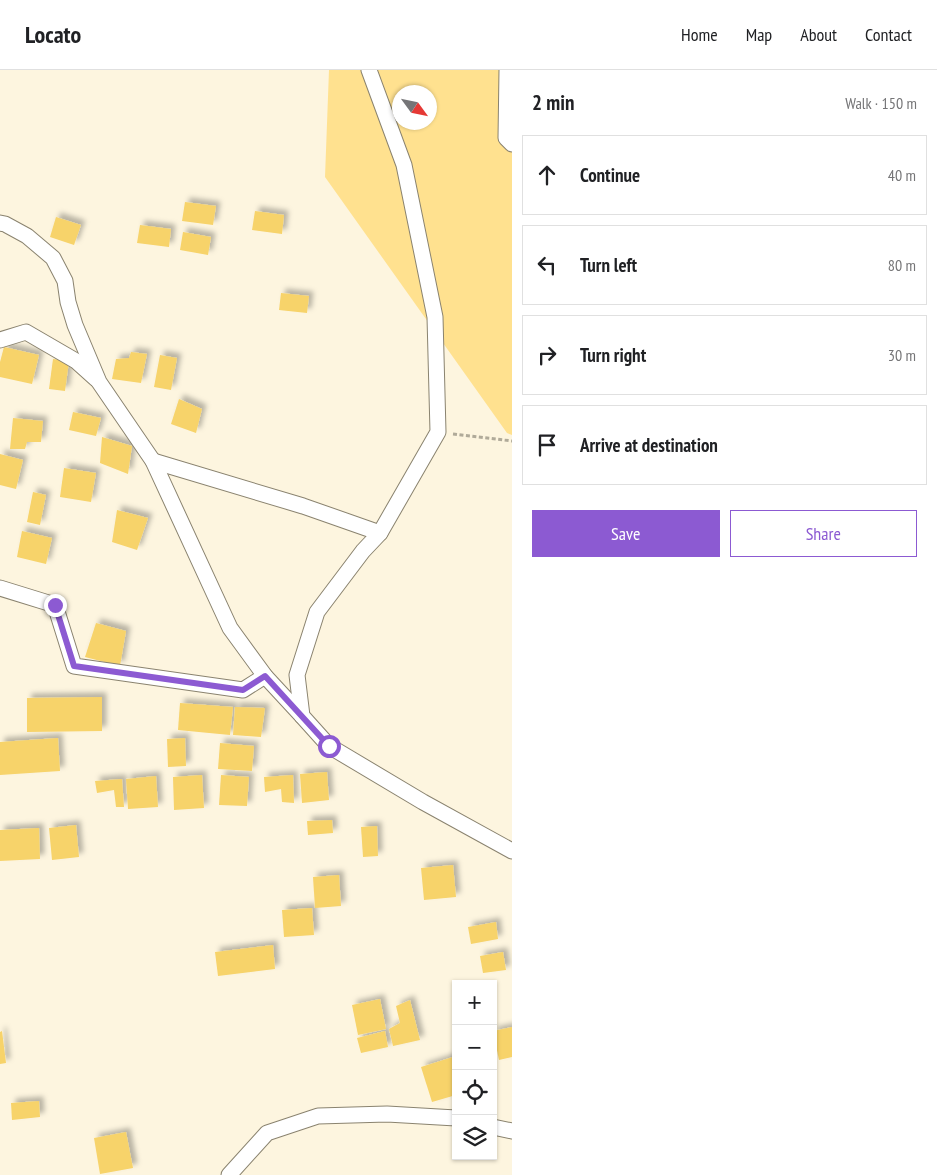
<!DOCTYPE html>
<meta charset="utf-8">
<style>
:root{--surface:#fff;--page:#f2f2f2;--text:#202124;--muted:#757577;--line:#e0e0e0;--accent:#8c5ad2}
body{margin:0;font-family:"PT Sans Narrow",sans-serif;background:var(--page);color:var(--text)}
.controls{position:absolute;right:15px;bottom:15px;display:grid;overflow:hidden;border-radius:0px;box-shadow:0 1px 4px #0004}
.controls button{width:45px;height:45px;display:grid;place-items:center;padding:0;border:0;border-bottom:1px solid var(--line);background:var(--surface);color:var(--text);font:25px sans-serif}
.compass{position:absolute;left:392px;top:15px;width:45px;height:45px;border-radius:50%;background:var(--surface);box-shadow:0 1px 4px #0004;rotate:123deg}
.stop{position:absolute;width:15px;height:15px;margin:-11px;border:4px solid #8c5ad2;border-radius:50%;background:#fff}
.stop.end{background:#8c5ad2;border-color:#fff;box-shadow:0 1px 5px #0008}
.list{margin:0;padding:0;list-style:none}
h2{display:flex;justify-content:space-between;align-items:center;height:65px;margin:0;padding:0 20px;font-size:21px}
h2 small{font-size:16px;font-weight:400;color:var(--muted)}
.list li{display:grid;grid-template-columns:32px 1fr auto;gap:15px;align-items:center;box-sizing:border-box;height:80px;margin:0 10px 10px;padding:0 10px;border:1px solid var(--line);border-radius:0px}
.list b{display:block;font-size:19px;white-space:nowrap}
.list em{font-size:16px;font-style:normal;color:var(--muted)}
.actions{display:flex;gap:10px;padding:15px 20px}
.actions a{flex:1;padding:11px 0;border:1px solid var(--accent);border-radius:0px;text-align:center;font-size:18px;color:var(--accent)}
.actions .main{background:var(--accent);color:#fff}
.icon{flex:none;width:28px;height:28px;fill:none;stroke:currentColor;stroke-width:2;stroke-linecap:round;stroke-linejoin:round}
.map{position:relative;flex:none;width:512px;height:1105px;overflow:hidden}
header{display:flex;align-items:center;gap:30px;box-sizing:border-box;height:70px;padding:0 25px;background:var(--surface);border-bottom:1px solid var(--line)}
header strong{font-size:24px}
nav{display:flex;gap:28px;margin-inline-start:auto;font-size:18px}
main{display:flex}
aside{flex:1;background:var(--surface)}
.map>svg:first-child{display:block}
</style>
<header>
<strong>Locato</strong>
<nav><a>Home</a><a>Map</a><a>About</a><a>Contact</a></nav>
</header>
<main>
<div class="map">
<svg width="512" height="1105" viewBox="0 0 512 1105">
<defs>
<filter id="shadow"><feDropShadow dx="4.5" dy="-4.5" stdDeviation="2.5" flood-color="#0004"/></filter>
</defs>
<rect width="100%" height="100%" fill="#fdf5df"/>
<path fill="#ffe18f" fill-rule="evenodd" d="M329,0H512V365L507,363L325,107ZM400,22H430V52H400Z"/>
<g fill="#f7d36a" filter="url(#shadow)">
<polygon points="185,132 216,136 213,155 182,151"/>
<polygon points="255,141 284,145 282,164 252,160"/>
<polygon points="56,147 81,155 74,175 50,167"/>
<polygon points="140,155 171,159 169,177 137,173"/>
<polygon points="183,162 211,167 208,185 180,180"/>
<polygon points="281,223 309,226 307,243 279,240"/>
<polygon points="4,277 39,285 32,314 0,307 0,292"/>
<polygon points="131,282 147,284 141,313 112,309 116,289 129,288"/>
<polygon points="160,285 177,288 171,320 154,317"/>
<polygon points="53,289 69,291 65,321 49,319"/>
<polygon points="179,329 202,339 196,363 171,354"/>
<polygon points="73,342 101,348 96,366 69,360"/>
<polygon points="13,348 43,351 41,372 27,372 25,379 10,379"/>
<polygon points="102,367 132,376 128,404 100,393"/>
<polygon points="0,384 23,390 16,419 0,415"/>
<polygon points="64,398 96,403 91,432 60,427"/>
<polygon points="33,422 46,425 40,455 27,452"/>
<polygon points="117,440 148,448 137,480 112,472"/>
<polygon points="22,461 52,468 46,494 17,487"/>
<polygon points="96,553 126,561 120,596 85,587"/>
<polygon points="102,627 102,661 27,662 27,628"/>
<polygon points="180,633 233,637 230,665 178,660"/>
<polygon points="235,637 265,638 261,667 233,665"/>
<polygon points="58,668 60,701 0,705 0,672"/>
<polygon points="185,668 186,696 168,697 167,669"/>
<polygon points="220,673 254,676 252,701 218,699"/>
<polygon points="327,702 329,730 302,733 300,704"/>
<polygon points="202,705 204,738 174,740 173,707"/>
<polygon points="221,705 249,707 247,736 219,735"/>
<polygon points="293,705 294,733 282,732 281,719 265,722 264,707"/>
<polygon points="156,706 158,737 128,739 126,709"/>
<polygon points="122,709 124,737 116,737 114,720 97,723 95,711"/>
<polygon points="332,750 333,763 308,765 307,751"/>
<polygon points="76,755 79,787 52,790 49,758"/>
<polygon points="377,756 378,786 363,787 361,757"/>
<polygon points="39,758 40,789 0,791 0,760"/>
<polygon points="453,795 456,827 424,830 421,798"/>
<polygon points="339,805 341,836 315,838 313,807"/>
<polygon points="312,838 314,865 284,867 282,840"/>
<polygon points="496,852 498,869 471,874 468,857"/>
<polygon points="273,875 275,899 218,906 215,882"/>
<polygon points="503,882 506,900 483,903 480,886"/>
<polygon points="380,929 386,959 358,965 352,935"/>
<polygon points="410,930 420,970 393,976 389,959 400,953 396,936"/>
<polygon points="512,957 512,987 499,990 493,961"/>
<polygon points="2,961 6,993 0,994 0,962"/>
<polygon points="385,961 388,977 361,983 357,968"/>
<polygon points="456,986 456,1025 432,1032 421,997"/>
<polygon points="39,1031 40,1047 12,1050 11,1033"/>
<polygon points="126,1062 133,1098 100,1104 94,1068"/>
</g>
<g fill="none" stroke-linecap="round" stroke-linejoin="round">
<g stroke="#8a836f" stroke-width="17">
<g id="minor">
<polyline points="369,0 404,95 435,247 438,362 380,463 363,481 317,542 297,605 302,646 329,676 423,732 512,781"/>
<polyline points="507,0 506,68 512,74"/>
<polyline points="0,153 5,154 27,166 53,188 65,211 68,232 75,255 99,312 153,391 230,558 265,606 302,646"/>
<polyline points="0,270 26,262 76,291 96,309"/>
<polyline points="153,391 303,436 380,463"/>
<polyline points="0,518 55,535 74,596 243,620 265,606"/>
<polyline points="493,1057 512,1061"/>
<polyline points="229,1105 267,1063 318,1046 387,1044 456,1048"/>
</g>
</g>
<polyline stroke="#b0aa99" stroke-width="3" stroke-dasharray="4 2.5" stroke-linecap="butt" points="453,364 512,371"/>
<use href="#minor" stroke="#fff" stroke-width="15"/>
</g>
<g fill="none" stroke-linecap="round" stroke-linejoin="round">
<polyline stroke="#8c5ad2" stroke-width="6" points="55,535 74,596 243,620 265,606 329,676"/>
</g>
</svg>
<div class="controls">
<button>+</button>
<button>−</button>
<button><svg class="icon" aria-label="locate" viewBox="0 0 24 24"><circle cx="12" cy="12" r="6"/><path d="M12 2v4M12 18v4M2 12h4M18 12h4"/></svg></button>
<button><svg class="icon" aria-label="layers" viewBox="0 0 24 24"><path d="M12 4l9 5-9 5-9-5zM3 14l9 5 9-5"/></svg></button>
</div>
<svg class="compass" viewBox="-18 -18 36 36"><path d="M0-13l5 13h-10z" fill="#e53935"/><path d="M0 13l5-13h-10z" fill="#757577"/></svg>
<div class="stop" style="left:329px;top:676px"></div>
<div class="stop end" style="left:55px;top:535px"></div>
</div>
<aside>
<h2>2 min<small>Walk · 150 m</small></h2>
<ul class="list">
<li><svg class="icon" aria-label="ahead" viewBox="0 0 24 24"><path d="M12 20V5M6 11l6-6 6 6"/></svg><div><b>Continue</b></div><em>40 m</em></li>
<li><svg class="icon" aria-label="left" viewBox="0 0 24 24"><path d="M17 20v-9H6M10 6l-5 5 5 5"/></svg><div><b>Turn left</b></div><em>80 m</em></li>
<li><svg class="icon" aria-label="right" viewBox="0 0 24 24"><path d="M7 20v-9h11M14 6l5 5-5 5"/></svg><div><b>Turn right</b></div><em>30 m</em></li>
<li><svg class="icon" aria-label="arrive" viewBox="0 0 24 24"><path d="M6 21V4h12l-3 4 3 4H6"/></svg><div><b>Arrive at destination</b></div></li>
</ul>
<div class="actions"><a class="main">Save</a><a>Share</a></div>
</aside>
</main>
